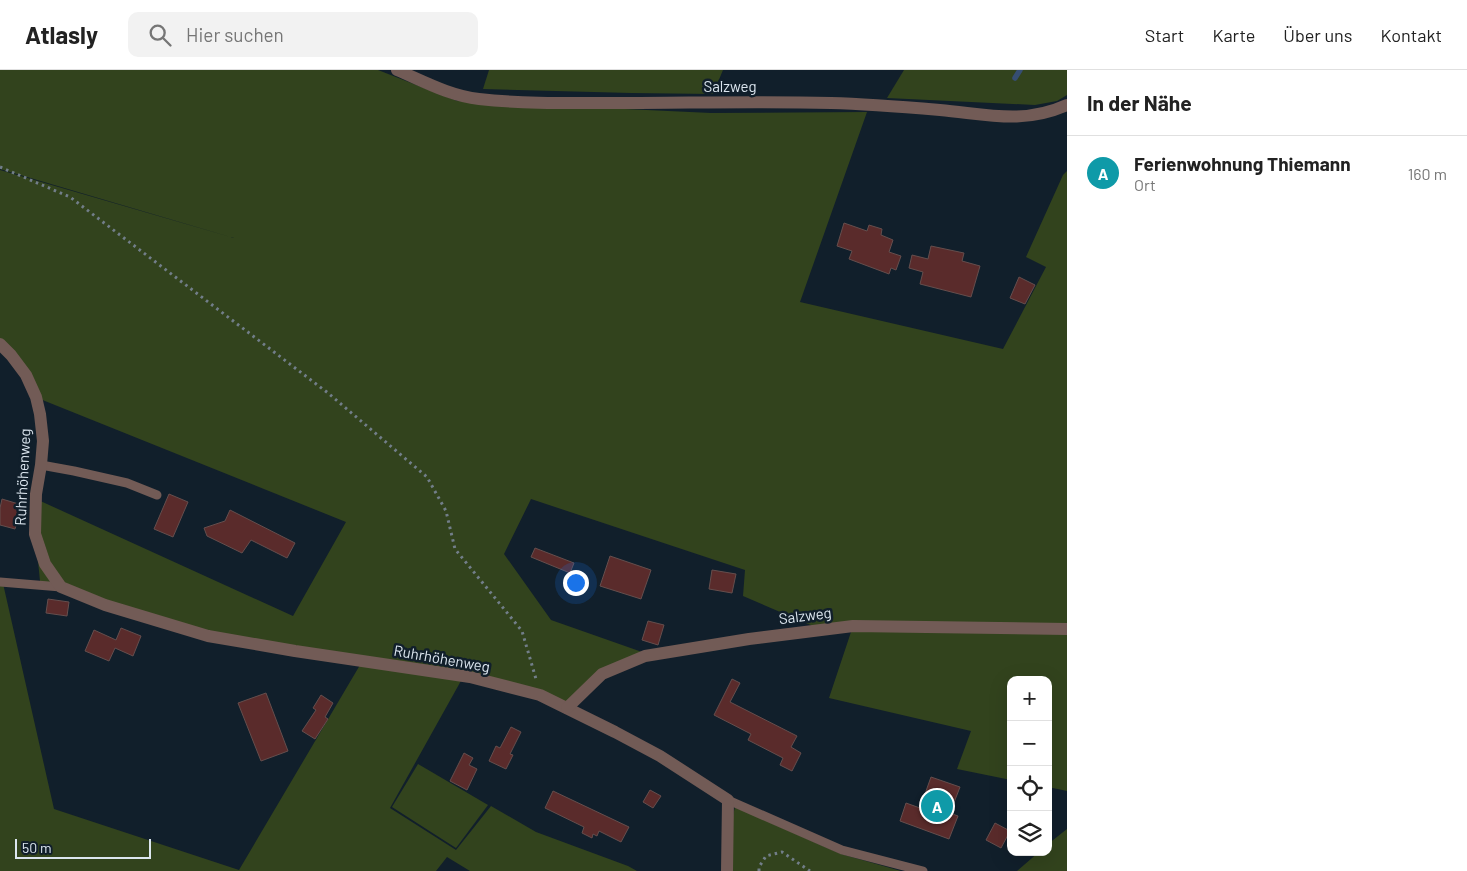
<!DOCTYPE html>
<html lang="de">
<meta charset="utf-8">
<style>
:root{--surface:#fff;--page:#f2f2f2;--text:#222;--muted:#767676;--line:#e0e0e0;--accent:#d93025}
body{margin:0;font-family:Barlow,sans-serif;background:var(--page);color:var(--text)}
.controls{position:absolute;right:15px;bottom:15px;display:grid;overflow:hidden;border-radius:10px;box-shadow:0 5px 20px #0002}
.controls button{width:45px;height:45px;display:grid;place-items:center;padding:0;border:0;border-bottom:1px solid var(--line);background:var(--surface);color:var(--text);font:25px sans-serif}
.scale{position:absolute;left:15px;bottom:12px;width:136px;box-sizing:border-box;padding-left:5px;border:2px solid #dce6ef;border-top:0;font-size:14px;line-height:18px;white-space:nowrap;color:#dce6ef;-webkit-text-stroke:4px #111f2b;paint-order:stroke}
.you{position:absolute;left:575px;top:512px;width:18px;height:18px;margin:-12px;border:4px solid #fff;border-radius:50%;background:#1a73e8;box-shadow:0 0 0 8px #1a73e833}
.badge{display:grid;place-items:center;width:32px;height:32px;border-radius:50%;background:var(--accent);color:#fff;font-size:16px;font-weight:700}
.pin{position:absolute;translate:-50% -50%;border:2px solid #fff;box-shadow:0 1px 5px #0006}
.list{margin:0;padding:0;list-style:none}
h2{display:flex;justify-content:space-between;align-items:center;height:65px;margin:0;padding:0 20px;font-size:21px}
h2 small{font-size:16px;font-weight:400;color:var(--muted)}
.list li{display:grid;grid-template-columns:32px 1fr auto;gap:15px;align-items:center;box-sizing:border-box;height:75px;padding:0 20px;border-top:1px solid var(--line)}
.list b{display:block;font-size:19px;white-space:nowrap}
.list p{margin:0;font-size:16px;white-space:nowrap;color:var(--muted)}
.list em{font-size:16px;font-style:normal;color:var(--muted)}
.icon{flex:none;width:28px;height:28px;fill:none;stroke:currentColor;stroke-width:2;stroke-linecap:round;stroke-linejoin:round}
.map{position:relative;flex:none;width:1067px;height:801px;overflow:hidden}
header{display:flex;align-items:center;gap:30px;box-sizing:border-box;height:70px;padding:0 25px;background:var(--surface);border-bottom:1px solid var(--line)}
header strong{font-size:24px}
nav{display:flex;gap:28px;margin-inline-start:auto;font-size:18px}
.search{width:350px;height:45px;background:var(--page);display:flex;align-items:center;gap:12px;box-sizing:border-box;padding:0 18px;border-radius:10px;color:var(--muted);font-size:19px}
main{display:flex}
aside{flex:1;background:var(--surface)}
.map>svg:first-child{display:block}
</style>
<header>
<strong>Atlasly</strong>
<div class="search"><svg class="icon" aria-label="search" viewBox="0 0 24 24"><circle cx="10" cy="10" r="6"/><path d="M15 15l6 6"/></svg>Hier suchen</div>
<nav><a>Start</a><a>Karte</a><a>Über uns</a><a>Kontakt</a></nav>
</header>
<main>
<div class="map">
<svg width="1067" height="801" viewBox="0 0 1067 801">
<rect width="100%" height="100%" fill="#111f2b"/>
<g fill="#32431d">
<polygon points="0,0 378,0 457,31 711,43 867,42 800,232 1003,279 1046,197 1026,187 1063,105 1067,101 1067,556 813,556 743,526 745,500 531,429 504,484 551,550 642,582 565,635 471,603 208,562 40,511 34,451 36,429 293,546 346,452 40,329 0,273 0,100 234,168 0,99"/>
<polygon points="489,0 723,0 713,24 631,23 483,19"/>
<polygon points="904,0 1067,0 1067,25 1057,31 1035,35 887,28"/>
<polygon points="0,508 2,509 54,739 239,800 360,595 462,609 390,738 456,780 491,736 536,762 628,796 637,801 470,801 447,787 436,801 0,801"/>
<polygon points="852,559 1067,563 1067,721 1048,717 1048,610 1011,610 1011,710 957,699 971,661 829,628"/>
<polygon points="418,694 488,735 456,778 392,737"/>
<polygon points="735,737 841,784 901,801 731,801 731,754"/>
<polygon points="1067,759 1067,801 1017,801 1039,782 1048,782 1048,774"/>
</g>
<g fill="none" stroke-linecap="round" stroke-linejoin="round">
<polyline stroke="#364e73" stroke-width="5.5" points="1015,8 1020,0"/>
</g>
<g fill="#5a2b2b" stroke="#654e4d">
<polygon points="844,153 867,161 869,155 882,159 881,165 893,170 889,182 901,186 896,200 891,198 889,204 849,189 852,181 837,176"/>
<polygon points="931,176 964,183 962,191 980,196 971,227 920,214 923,202 909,198 912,185 928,189"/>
<polygon points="1019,207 1035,215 1025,234 1010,228"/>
<polygon points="169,424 188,432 173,467 154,459"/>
<polygon points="2,429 22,435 15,459 0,455 0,438"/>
<polygon points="230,440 295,473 287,488 251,470 242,483 207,466 204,458 225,451"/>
<polygon points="535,478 574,493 570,503 531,487"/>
<polygon points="610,486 651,500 641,529 600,516"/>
<polygon points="712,500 736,504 732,523 709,519"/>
<polygon points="48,529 69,532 67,546 46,543"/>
<polygon points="648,551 664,555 658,575 642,570"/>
<polygon points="121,558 141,566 133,586 115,578 109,591 85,581 94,560 116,570"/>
<polygon points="732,609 740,613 730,632 797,666 791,677 801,683 792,701 780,695 783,688 748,670 751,664 714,645"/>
<polygon points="266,623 288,681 261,691 238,633"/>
<polygon points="321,625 333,633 325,647 328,649 315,669 302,661 316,640 313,638"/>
<polygon points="511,657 521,662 510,684 513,685 506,699 489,691 496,676 500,678"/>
<polygon points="464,683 473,688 469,695 477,699 467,720 450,711"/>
<polygon points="931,707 960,717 950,743 958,746 949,769 900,751 906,733 920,738"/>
<polygon points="650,720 661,726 653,738 643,732"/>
<polygon points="553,721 629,757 621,772 599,761 597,766 593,764 592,768 582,763 584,757 545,738"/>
<polygon points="995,753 1010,761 1001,778 986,770"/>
</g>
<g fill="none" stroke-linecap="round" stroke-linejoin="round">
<g stroke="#727e89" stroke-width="3" stroke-dasharray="2.5 4" stroke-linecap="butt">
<polyline points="0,97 70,127 328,323 427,407 446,441 455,479 522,561 536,609"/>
<polyline points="759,801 759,797 766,786 782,782 810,801"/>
</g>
<g stroke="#725b56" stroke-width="9">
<polyline points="41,395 74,401 127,413 157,425"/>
<polyline points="0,512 61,517"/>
<polyline points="728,730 842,780 923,801"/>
</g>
<g stroke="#725b56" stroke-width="12">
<path d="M397,0C423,11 450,26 479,29C525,34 572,33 619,33C689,33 760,31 831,33C867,34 904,37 940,40C986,44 1023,55 1067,35"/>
<polyline points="0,274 11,285 26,305 36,327 40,344 43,371 41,395 36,424 35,464 45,494 61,517 105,535 208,566 295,581 470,607 540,625 615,662 660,686 728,730 727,801"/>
<polyline points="567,638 602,604 645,586 749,569 853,556 1067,559"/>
</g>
</g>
<g text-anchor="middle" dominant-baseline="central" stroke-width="5" stroke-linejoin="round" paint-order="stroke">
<g font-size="15" fill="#dce6ef" stroke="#111f2b">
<text x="730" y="16">Salzweg</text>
<text transform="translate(22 407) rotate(-87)">Ruhrhöhenweg</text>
<text transform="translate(805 545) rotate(-7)">Salzweg</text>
<text transform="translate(442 588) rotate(10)">Ruhrhöhenweg</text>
</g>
</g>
</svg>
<div class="controls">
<button>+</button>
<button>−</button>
<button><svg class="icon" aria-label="locate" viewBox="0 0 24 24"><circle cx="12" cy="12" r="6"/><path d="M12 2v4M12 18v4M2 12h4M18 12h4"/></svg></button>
<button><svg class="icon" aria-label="layers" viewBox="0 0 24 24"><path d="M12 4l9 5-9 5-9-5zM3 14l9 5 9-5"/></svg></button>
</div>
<div class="scale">50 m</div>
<div class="you"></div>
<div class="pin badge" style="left:937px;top:736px;background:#0f9aa8">A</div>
</div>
<aside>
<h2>In der Nähe<small></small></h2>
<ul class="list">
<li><span class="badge" style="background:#0f9aa8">A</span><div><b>Ferienwohnung Thiemann</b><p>Ort</p></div><em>160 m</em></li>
</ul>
</aside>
</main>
